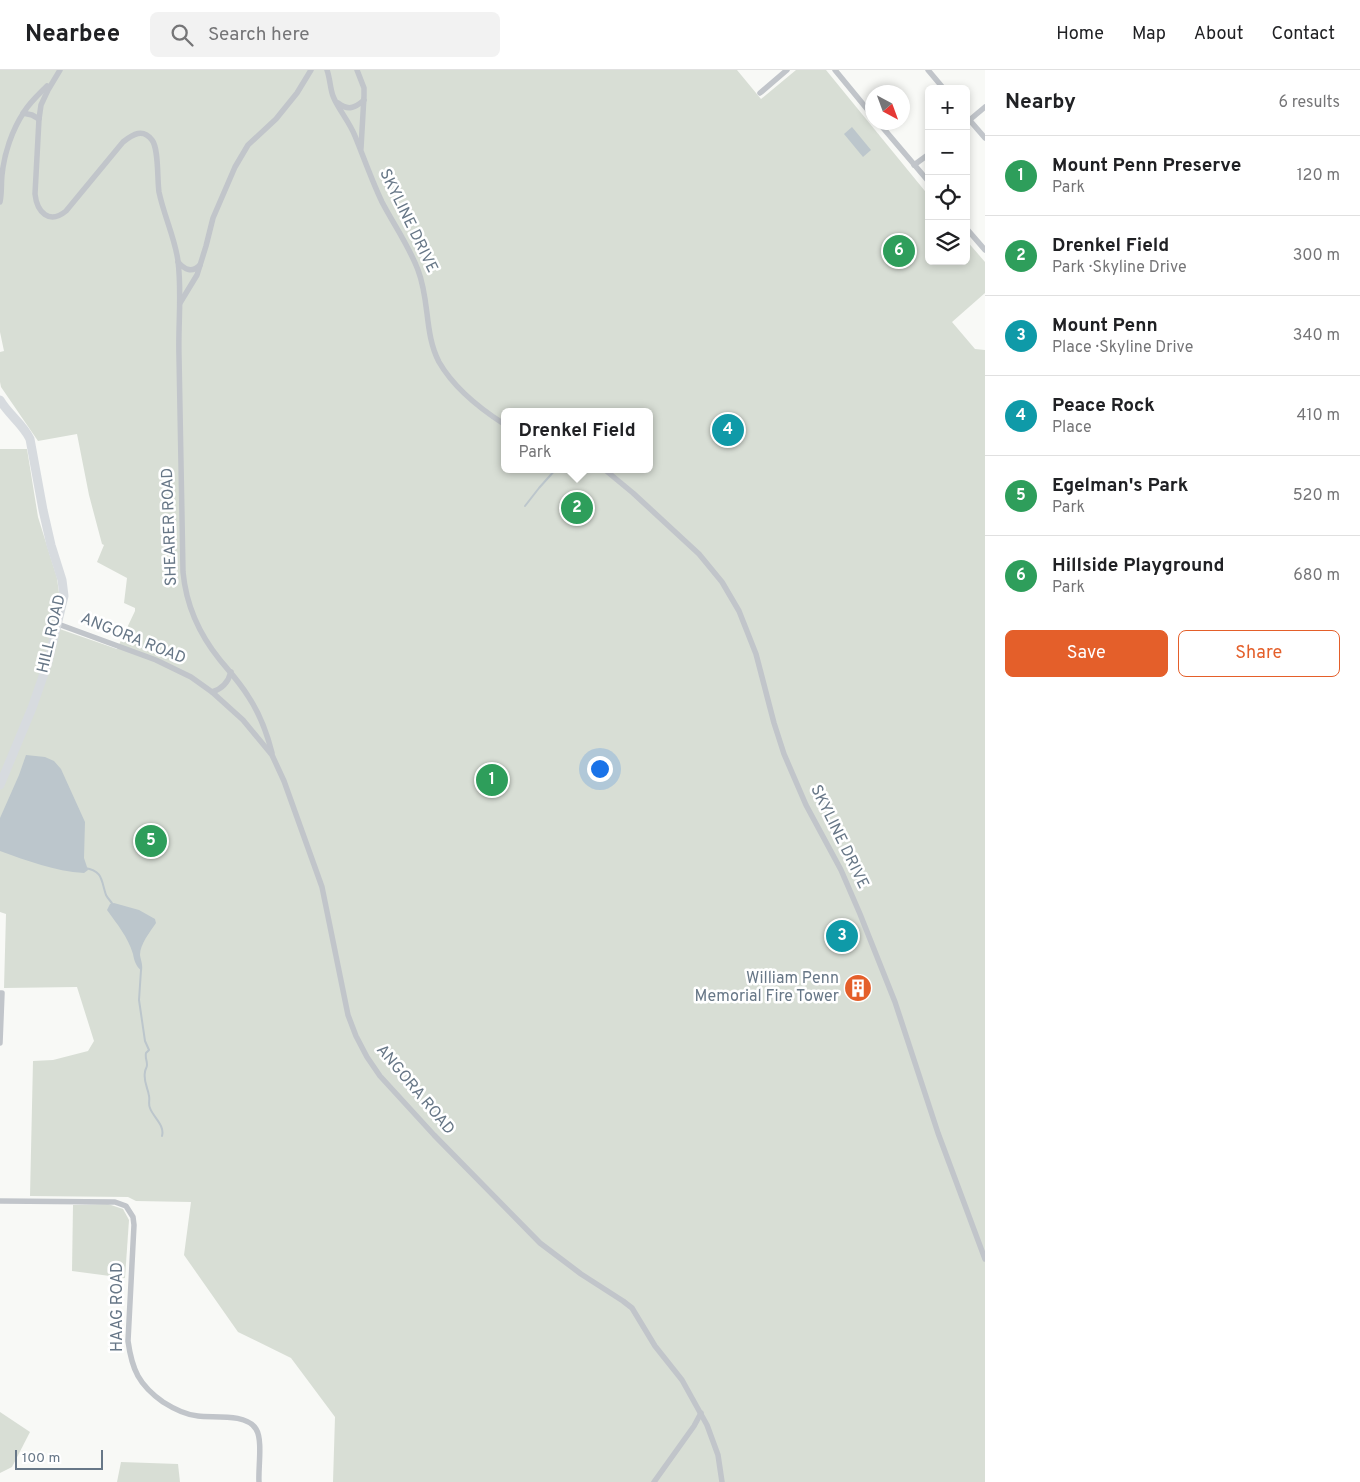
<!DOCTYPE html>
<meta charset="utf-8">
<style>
:root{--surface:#fff;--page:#f2f2f2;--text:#202124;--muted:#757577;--line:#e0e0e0;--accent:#e45f2a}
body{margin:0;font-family:Overpass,sans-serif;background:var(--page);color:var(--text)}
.controls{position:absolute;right:15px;top:15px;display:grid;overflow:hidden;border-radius:8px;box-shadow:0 2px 8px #0003}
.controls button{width:45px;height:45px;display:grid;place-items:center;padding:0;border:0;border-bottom:1px solid var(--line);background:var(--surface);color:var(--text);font:25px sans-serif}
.compass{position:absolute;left:865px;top:15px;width:45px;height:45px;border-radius:50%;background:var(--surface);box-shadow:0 2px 8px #0003;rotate:139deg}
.scale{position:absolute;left:15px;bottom:12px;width:88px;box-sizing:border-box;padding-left:5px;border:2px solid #677787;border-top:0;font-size:14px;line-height:18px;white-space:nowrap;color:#677787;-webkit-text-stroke:4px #fff;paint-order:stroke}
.you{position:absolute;left:599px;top:698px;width:18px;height:18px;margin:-12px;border:4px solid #fff;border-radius:50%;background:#1a73e8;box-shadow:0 0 0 8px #1a73e833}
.badge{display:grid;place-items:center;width:32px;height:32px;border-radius:50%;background:var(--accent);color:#fff;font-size:16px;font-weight:700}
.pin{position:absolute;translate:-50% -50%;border:2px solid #fff;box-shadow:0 1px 5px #0006}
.popup{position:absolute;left:501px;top:338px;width:152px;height:65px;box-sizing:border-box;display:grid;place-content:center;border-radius:8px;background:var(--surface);filter:drop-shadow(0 1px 4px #0005);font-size:16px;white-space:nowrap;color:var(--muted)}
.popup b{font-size:19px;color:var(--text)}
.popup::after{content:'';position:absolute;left:50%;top:100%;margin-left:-10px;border:10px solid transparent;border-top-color:var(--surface)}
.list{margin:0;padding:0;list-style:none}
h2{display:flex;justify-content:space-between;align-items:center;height:65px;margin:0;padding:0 20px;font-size:21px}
h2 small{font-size:16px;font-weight:400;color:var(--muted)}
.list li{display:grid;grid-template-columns:32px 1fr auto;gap:15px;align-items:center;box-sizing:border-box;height:80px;padding:0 20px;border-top:1px solid var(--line)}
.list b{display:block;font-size:19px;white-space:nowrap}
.list p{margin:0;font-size:16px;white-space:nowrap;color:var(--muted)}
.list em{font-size:16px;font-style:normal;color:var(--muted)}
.actions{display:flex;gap:10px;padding:15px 20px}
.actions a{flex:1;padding:11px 0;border:1px solid var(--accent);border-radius:8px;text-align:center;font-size:18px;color:var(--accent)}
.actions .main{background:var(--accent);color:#fff}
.icon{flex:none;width:28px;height:28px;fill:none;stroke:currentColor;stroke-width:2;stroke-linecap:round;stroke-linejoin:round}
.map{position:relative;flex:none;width:985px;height:1412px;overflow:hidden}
header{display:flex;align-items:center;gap:30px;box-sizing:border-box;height:70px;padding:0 25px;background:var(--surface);border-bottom:1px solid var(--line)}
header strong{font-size:24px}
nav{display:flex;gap:28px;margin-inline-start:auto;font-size:18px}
.search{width:350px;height:45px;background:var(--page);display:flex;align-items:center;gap:12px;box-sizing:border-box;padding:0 18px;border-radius:8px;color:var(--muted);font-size:19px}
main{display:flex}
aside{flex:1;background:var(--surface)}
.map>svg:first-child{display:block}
</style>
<header>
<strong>Nearbee</strong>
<div class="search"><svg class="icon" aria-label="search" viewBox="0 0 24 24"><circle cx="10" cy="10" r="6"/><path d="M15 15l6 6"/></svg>Search here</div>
<nav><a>Home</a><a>Map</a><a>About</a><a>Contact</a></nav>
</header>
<main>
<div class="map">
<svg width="985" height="1412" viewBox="0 0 985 1412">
<rect width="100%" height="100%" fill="#f8f9f6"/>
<g fill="#d8ded5" fill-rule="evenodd">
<path d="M0,0H737L761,29L796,0H826L929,126V191H966V170L985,192V223L952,252L975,279L985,280V1412H333L335,1347L291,1288L238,1262L184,1185L191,1132L136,1131L128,1127L30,1126L33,991L53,990L88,981L94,971L77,917L4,918L6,844L0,842V379H27L38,447L57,508L59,523L57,541L51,556L117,579L135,541V538L124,533L127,508L97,492L104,475L102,474L89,425L77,364L38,371L1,317L0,312V282L4,281L0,262ZM504,342H650V399H504Z"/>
<polygon points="108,1134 123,1139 129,1150 125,1208 72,1201 73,1135"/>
<polygon points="0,1342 30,1362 12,1397 0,1403"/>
<polygon points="121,1392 178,1394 180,1412 117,1412"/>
</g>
<g fill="#bcc6cc">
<polygon points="852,57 871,80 863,87 844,64"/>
<path d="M26,685L45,687L54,691L61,699L85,752L84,788L88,800L84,803C54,801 28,791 0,781V748L19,705Z"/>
<path d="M114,833L139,840L155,849L156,853C150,862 140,874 140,885C141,891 143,895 142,901C137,898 134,891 133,884C128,867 117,854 107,840L110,834Z"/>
</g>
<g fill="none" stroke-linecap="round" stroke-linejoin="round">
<g stroke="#bcc6cc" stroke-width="2">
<polyline points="525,436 539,418 556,399"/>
<path d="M85,798C103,801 101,810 106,825C108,829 111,831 113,835"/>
<path d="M141,900L139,930L145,971L149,980L146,983C145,988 147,990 147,995C147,998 145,999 145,1002C143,1011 148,1018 149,1026C150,1030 148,1034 150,1038C153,1047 165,1055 162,1066"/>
</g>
<g stroke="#c1c5ca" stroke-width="5.5">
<path d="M60,0L48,20L41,35L39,49L35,124C37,142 49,155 66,141L123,72C133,64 143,58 152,70C159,79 157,109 159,122C164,146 175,168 178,191C182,223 178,254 179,286C180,358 182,430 183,502C186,534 199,564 220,590C230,602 240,613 248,626C260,644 267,663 272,683"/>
<path d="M327,0C330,8 330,18 333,26C338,39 349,51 355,66C364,88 372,111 382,132C394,155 409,176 418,200C430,231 424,263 439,292C454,318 479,338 504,354"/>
<polyline points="357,0 364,18 364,26 361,78"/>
<polyline points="835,0 872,45"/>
<polyline points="928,0 944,19"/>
<polyline points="760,23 787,0"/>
<path d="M338,33C348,41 355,38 364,30"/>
<polyline points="23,43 32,45 39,49"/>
<polyline points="966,46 985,68"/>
<polyline points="878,52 929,112"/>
<polyline points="966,53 985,37"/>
<polyline points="914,95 929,84"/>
<path d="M0,132C2,123 1,114 2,105C4,84 12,60 24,42C30,32 39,24 47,16"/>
<polyline points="966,158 985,180"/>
<path d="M178,192C185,200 192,203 200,195"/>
<polyline points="180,233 197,205 206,176 213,148 235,97 248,75 276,49 297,23 311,0"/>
<polyline points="604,399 633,423 699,484 722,512 739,541 756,584 774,653 784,684 806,735 841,800 860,844 895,932 938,1063 985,1189"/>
<polyline points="58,554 156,590 191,607 212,622 243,650 272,685 284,711 322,817 348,945 356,966 367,987 380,1006 434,1065 540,1173 581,1204 623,1231 632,1238 655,1276 682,1310 707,1355 718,1385 722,1412"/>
<path d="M212,622C222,619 228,613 231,602"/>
<polyline points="0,923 2,923 0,973"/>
<path d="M0,1131L115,1132L126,1136L133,1147L134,1155L128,1271C132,1300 139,1315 163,1332C174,1339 185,1345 198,1346C214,1348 246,1343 256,1359C263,1370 258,1398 259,1412"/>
<polyline points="654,1412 694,1356 701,1343"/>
</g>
<path stroke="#d7dbdf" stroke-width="9" d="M0,330C8,344 23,354 30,369L43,440L51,475L62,510L64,526L48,592L32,638L0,715"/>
</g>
<defs>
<g id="building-disc" transform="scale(1.4375)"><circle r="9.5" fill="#e45f2a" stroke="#fff"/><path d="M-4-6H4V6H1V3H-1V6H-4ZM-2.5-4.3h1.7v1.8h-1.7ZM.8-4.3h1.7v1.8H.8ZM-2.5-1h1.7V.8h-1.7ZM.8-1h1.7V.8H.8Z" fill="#fff"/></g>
</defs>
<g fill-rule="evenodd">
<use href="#building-disc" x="858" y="918"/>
</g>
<g text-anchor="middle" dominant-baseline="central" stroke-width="5" stroke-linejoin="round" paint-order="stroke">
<g font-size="16" fill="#677787" stroke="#fff">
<text transform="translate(408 151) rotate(64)">SKYLINE DRIVE</text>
<text transform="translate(170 457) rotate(-92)">SHEARER ROAD</text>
<text transform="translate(52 564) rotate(-77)">HILL ROAD</text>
<text transform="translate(133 569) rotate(22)">ANGORA ROAD</text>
<text transform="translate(839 767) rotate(64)">SKYLINE DRIVE</text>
<text transform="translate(415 1020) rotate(50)">ANGORA ROAD</text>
<text transform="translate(118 1237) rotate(-90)">HAAG ROAD</text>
</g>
<g font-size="16" fill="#677787" stroke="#fff" text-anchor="end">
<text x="839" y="909">William Penn<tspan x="839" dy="18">Memorial Fire Tower</tspan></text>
</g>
</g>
</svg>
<div class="controls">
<button>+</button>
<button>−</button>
<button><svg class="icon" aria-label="locate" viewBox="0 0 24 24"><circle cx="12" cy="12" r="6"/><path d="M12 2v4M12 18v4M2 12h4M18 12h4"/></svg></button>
<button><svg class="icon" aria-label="layers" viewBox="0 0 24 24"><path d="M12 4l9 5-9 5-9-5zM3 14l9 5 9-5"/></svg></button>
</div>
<svg class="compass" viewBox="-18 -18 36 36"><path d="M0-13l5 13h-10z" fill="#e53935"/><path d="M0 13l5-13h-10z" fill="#757577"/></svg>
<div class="scale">100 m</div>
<div class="you"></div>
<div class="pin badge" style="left:492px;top:710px;background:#2e9e5b">1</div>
<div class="pin badge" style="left:577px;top:438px;background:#2e9e5b">2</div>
<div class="popup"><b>Drenkel Field</b>Park</div>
<div class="pin badge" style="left:842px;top:866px;background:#0f9aa8">3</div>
<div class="pin badge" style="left:728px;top:360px;background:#0f9aa8">4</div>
<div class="pin badge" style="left:151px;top:771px;background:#2e9e5b">5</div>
<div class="pin badge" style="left:899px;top:181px;background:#2e9e5b">6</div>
</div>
<aside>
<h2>Nearby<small>6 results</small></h2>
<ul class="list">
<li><span class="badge" style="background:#2e9e5b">1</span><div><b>Mount Penn Preserve</b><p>Park</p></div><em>120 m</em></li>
<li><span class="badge" style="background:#2e9e5b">2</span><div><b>Drenkel Field</b><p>Park · Skyline Drive</p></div><em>300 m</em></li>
<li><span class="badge" style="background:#0f9aa8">3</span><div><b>Mount Penn</b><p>Place · Skyline Drive</p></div><em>340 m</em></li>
<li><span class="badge" style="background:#0f9aa8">4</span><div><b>Peace Rock</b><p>Place</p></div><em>410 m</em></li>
<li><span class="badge" style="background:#2e9e5b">5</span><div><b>Egelman's Park</b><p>Park</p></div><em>520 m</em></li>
<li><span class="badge" style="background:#2e9e5b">6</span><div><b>Hillside Playground</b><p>Park</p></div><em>680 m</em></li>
</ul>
<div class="actions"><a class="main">Save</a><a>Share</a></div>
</aside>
</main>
